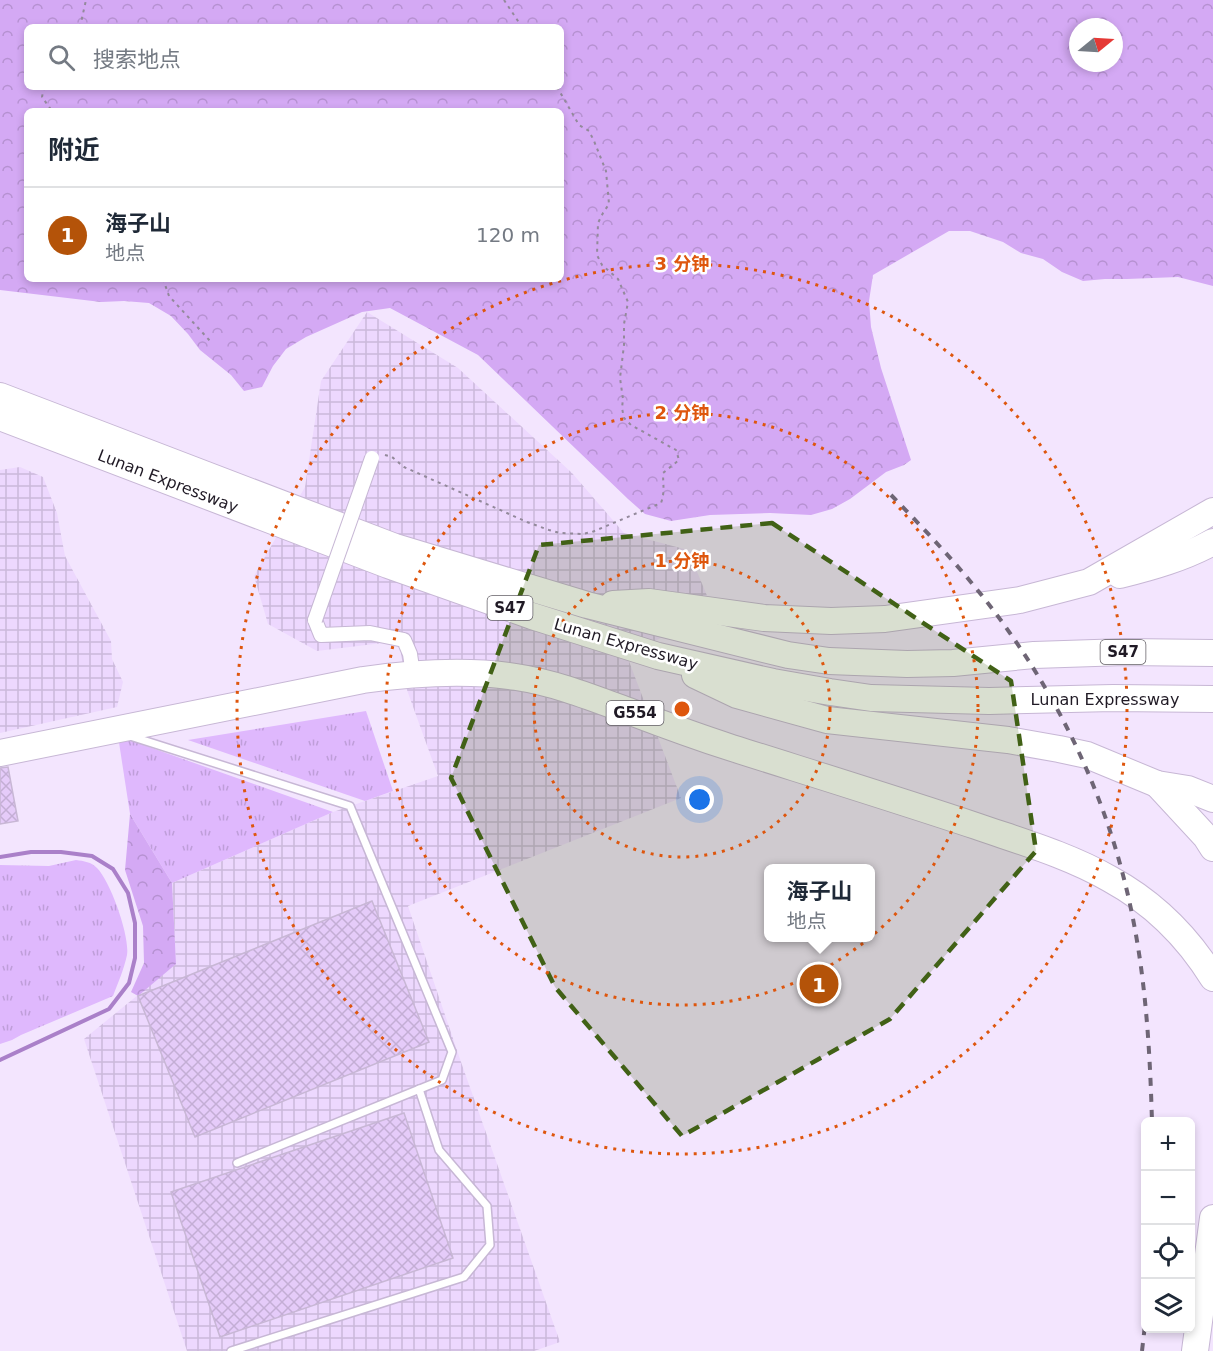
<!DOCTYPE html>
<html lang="zh">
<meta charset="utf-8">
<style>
:root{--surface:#fff;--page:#f2f2f3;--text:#1f2937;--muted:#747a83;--line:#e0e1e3;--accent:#b45309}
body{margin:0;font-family:"DejaVu Sans","Noto Sans SC",sans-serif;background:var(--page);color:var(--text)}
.controls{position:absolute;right:18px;bottom:18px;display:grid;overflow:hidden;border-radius:9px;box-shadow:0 3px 9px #0003}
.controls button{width:54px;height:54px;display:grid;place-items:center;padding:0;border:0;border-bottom:2px solid var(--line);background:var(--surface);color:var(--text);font:30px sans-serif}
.compass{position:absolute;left:1069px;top:18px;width:54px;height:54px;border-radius:50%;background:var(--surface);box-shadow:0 3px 9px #0003;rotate:72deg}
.you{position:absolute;left:700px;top:800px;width:21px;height:21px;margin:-15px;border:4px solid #fff;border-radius:50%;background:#1a73e8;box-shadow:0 0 0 9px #1a73e833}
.badge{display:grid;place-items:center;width:39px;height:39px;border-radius:50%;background:var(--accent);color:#fff;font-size:20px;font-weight:700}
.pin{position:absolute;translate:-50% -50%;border:3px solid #fff;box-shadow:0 2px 6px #0006}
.popup{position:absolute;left:764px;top:864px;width:111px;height:78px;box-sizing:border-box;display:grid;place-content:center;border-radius:9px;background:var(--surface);filter:drop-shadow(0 2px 4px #0005);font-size:20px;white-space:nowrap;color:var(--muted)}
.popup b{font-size:22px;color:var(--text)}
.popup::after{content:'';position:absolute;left:50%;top:100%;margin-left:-12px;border:12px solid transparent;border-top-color:var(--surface)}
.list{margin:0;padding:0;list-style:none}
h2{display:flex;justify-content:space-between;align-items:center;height:78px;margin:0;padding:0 24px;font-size:26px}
h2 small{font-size:20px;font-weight:400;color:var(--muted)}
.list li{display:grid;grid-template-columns:39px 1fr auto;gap:18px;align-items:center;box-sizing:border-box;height:96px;padding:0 24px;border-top:2px solid var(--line)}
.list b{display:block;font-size:22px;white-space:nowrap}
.list p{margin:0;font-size:20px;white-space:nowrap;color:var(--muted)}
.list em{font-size:20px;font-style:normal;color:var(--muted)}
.icon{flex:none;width:33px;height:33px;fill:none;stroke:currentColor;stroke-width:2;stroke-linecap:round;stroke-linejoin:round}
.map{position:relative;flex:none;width:1213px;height:1351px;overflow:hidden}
.search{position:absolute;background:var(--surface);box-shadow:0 3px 9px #0003;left:24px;top:24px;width:540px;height:66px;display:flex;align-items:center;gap:15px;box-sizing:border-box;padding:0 21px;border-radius:9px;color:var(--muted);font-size:22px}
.panel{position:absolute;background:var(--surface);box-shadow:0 3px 9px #0003;left:24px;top:108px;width:540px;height:174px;border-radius:9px}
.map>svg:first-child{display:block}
</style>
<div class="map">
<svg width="1213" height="1351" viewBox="0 0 1213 1351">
<defs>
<pattern id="industrial-grid" width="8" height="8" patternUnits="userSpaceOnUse" patternTransform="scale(1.5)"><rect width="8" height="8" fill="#edd8fe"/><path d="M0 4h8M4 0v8" fill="none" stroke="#cbb9da"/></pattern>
<pattern id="grass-tufts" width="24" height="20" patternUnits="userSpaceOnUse" patternTransform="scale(1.5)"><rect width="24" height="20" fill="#dfb8fd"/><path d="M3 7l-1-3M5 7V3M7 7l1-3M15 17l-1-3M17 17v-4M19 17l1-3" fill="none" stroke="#bf9ed9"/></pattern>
<pattern id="forest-crowns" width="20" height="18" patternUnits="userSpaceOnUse" patternTransform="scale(1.5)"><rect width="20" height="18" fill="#d4a9f4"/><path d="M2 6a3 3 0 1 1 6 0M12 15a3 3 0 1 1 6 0" fill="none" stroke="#b691d1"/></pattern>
<pattern id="building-cross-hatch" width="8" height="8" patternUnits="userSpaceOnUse" patternTransform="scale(1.5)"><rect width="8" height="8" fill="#e5cbf9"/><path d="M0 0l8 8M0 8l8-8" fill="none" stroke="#c4aed5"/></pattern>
</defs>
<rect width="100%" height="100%" fill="#f3e5fe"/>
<g fill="url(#industrial-grid)">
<polygon points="367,312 458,368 572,473 624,533 688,550 713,610 627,656 681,798 408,906 461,1062 560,1342 534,1351 187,1351 84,1039 176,964 172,883 333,812 438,776 407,690 399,641 317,651 268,624 254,576 305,487 321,381"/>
<polygon points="20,467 43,477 57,513 65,556 111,641 112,659 123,682 117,707 0,733 0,470"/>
</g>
<g fill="url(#grass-tufts)">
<polygon points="366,711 393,791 365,801 188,740"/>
<polygon points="118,736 333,812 172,883 130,814"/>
<path d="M76,860C84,861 91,862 97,868C111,882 130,937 127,955C124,969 118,983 113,996L21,1035L12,1040L0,1044V865L49,866Z"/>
</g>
<g fill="url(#forest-crowns)" fill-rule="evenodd">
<path d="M0,0H1213V286L1178,277L1127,279H1105L1083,281L1062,272L1043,259L1021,253L1003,242L970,231H949L873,275L869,301L871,327L881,368L911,460L904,465L886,472L850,499L832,509L811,515L770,513L710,515L671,521L645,514L628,499L478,355L390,308L362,312L306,337L286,349L273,366L262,387L244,391L231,375L200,350L188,334L171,316L149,303L124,301L101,302L0,290ZM27,27H561V87H27ZM1078,27H1114V63H1078ZM27,111H561V279H27Z"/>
<polygon points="130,814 172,883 176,964 138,996 131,992 144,963 143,926 125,870"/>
</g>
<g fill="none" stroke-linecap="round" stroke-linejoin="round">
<polyline stroke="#aa80c9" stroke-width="4" points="0,857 31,852 61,852 92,856 113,869 128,893 135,923 135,958 129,983 109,1009 0,1060"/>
</g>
<g fill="url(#building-cross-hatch)" stroke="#c8b7d5" stroke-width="1.5">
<polygon points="8,767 18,821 0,824 0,768"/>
<polygon points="372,901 429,1042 195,1137 138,996"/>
<polygon points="404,1113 453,1258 220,1337 171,1192"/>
</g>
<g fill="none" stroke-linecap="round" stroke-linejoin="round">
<g stroke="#c7b7d5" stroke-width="10">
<g id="lane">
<polyline points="130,736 350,806 452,1052 442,1080 237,1163"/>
<polyline points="231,1351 464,1277 490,1245 487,1206 439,1150 419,1089"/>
</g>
</g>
<g stroke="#c7b7d5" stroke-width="16">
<polyline id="street" points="315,620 321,635 370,633 404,640 410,654 413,674"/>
</g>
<g stroke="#c7b7d5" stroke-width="28">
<g id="highway">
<polyline points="0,396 395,547 587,605 788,655 829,661 907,664 953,663 1034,655 1125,652 1213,653"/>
<polyline points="0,417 388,565 532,616 658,656 773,682 830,692 871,698 989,701 1113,698 1213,699"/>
<path d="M1120,575C1152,567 1184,558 1213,542"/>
<polyline points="613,604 649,602 764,618 831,621 885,619 1020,600 1089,582 1213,511"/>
<polyline points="695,675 737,695 827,720 1008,740 1059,749 1087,755 1157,784 1188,789 1213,799"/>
<path d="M0,753L363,680C413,673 465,669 516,677C556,683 593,698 631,712C665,725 698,737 732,748C814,774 895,799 976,826C1022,842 1068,855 1110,879C1154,903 1187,936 1213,978"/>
<polyline points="1157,784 1206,837 1213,848"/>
<polyline points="1195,1351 1213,1218"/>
</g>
</g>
<g stroke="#93899b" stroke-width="2" stroke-dasharray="3 4.5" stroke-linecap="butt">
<polyline points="504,0 522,27"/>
<polyline points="80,27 86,0"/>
<polyline points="44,87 42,97 52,111"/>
<polyline points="163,279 169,296 211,342"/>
<path d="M385,455L392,457L404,467L527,522L549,530L560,533L582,534L592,532L661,503C665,492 663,485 663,473L679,460L676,450L631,425L624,418L622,408L623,399L620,378L624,345V324L628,302L618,279L602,265L597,255L598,223L603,213L609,204L606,171L594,141L589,131L579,125L557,87"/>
</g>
<use href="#lane" stroke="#fff" stroke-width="7"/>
<use href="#street" stroke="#fff" stroke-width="14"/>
<use href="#highway" stroke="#fff" stroke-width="26"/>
<g stroke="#6e6575" stroke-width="4" stroke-dasharray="8 8" stroke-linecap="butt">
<path d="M891,495C934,539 977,585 1012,636C1070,719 1112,814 1132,914C1146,982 1150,1052 1152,1122"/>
<polyline points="1142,1351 1146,1316"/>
</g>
<g stroke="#c7b7d5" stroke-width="16" stroke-linecap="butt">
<polyline id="street-bridge" points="315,620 372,458"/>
</g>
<use href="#street-bridge" stroke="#fff" stroke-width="14"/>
</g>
<path fill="#416116" fill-opacity="0.2" stroke="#416116" stroke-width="4.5" stroke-dasharray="12 8" stroke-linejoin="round" d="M772,523L1011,681L1036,851L890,1019L682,1136L555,987L451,778L539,545Z"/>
<g fill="none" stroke="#de560d" stroke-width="3" stroke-dasharray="3 6">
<circle cx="682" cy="709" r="148"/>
<circle cx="682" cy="709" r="296"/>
<circle cx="682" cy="709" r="445"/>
</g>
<g text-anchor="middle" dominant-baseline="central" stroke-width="5" stroke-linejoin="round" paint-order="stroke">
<g fill="#fff" stroke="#635f66" stroke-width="1.5">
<rect x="487.5" y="596" width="45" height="24" rx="4.5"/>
<rect x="1100.5" y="640" width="45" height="24" rx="4.5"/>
<rect x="606.5" y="701" width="57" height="24" rx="4.5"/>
</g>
<g font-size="15" font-weight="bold" fill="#201a25">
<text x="510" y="608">S47</text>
<text x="1123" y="652">S47</text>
<text x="635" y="713">G554</text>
</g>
<g font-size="16" fill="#201a25" stroke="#fff">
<text transform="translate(168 481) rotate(21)">Lunan Expressway</text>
<text transform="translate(626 644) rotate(16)">Lunan Expressway</text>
<text x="1105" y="699">Lunan Expressway</text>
</g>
</g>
<circle cx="682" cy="709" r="9" fill="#de560d" stroke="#fff" stroke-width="3"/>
<g font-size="18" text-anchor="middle" font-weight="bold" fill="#de560d" stroke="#fff" stroke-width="5" stroke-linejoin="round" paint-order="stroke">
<text x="682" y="270">3 分钟</text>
<text x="682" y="419">2 分钟</text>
<text x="682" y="567">1 分钟</text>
</g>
</svg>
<div class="controls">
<button>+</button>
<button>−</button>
<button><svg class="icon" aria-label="locate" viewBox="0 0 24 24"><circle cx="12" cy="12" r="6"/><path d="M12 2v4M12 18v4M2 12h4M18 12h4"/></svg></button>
<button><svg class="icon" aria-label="layers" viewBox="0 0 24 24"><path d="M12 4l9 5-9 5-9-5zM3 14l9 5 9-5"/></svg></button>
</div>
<svg class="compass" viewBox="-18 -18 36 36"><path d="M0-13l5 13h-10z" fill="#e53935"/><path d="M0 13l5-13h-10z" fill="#747a83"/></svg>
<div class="you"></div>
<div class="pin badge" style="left:819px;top:984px">1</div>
<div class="popup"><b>海子山</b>地点</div>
<div class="search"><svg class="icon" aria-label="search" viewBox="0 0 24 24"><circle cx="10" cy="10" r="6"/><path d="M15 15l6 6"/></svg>搜索地点</div>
<section class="panel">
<h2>附近<small></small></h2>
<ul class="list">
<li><span class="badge">1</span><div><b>海子山</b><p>地点</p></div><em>120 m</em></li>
</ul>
</section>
</div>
